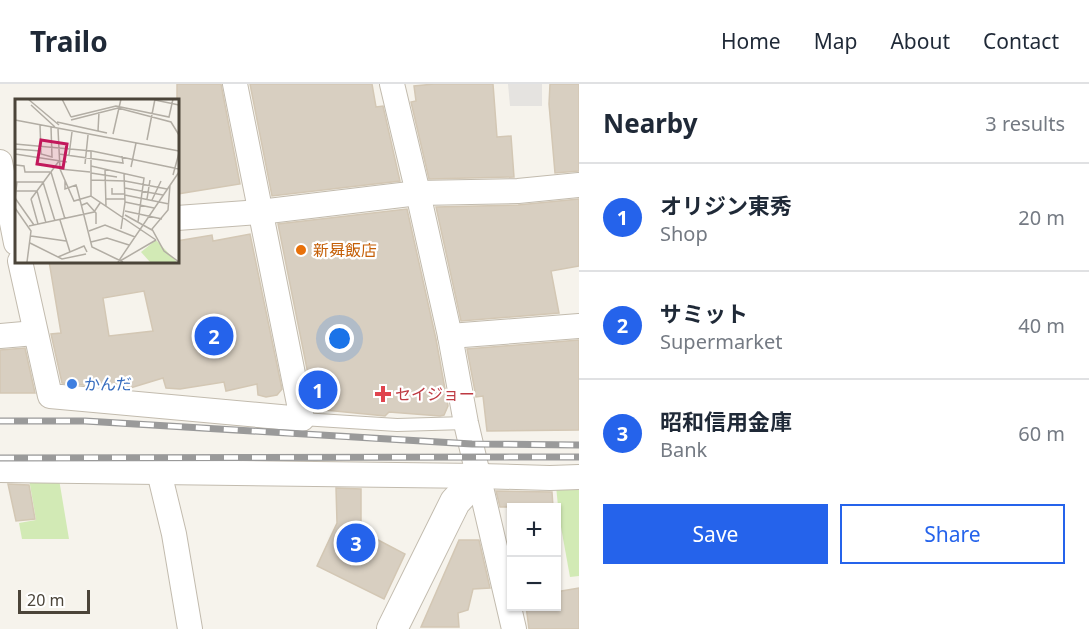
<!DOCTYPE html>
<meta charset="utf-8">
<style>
:root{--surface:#fff;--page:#f2f2f3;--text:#1f2937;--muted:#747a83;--line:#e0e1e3;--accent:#2563eb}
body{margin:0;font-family:"Noto Sans","Noto Sans JP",sans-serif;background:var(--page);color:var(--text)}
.controls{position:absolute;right:18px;bottom:18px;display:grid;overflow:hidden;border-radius:0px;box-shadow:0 2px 4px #0004}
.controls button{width:54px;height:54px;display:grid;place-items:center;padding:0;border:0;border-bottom:2px solid var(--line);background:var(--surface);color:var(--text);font:30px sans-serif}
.scale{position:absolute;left:18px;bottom:15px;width:72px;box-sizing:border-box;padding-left:6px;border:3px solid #4b4439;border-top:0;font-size:16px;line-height:21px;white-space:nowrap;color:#4b4439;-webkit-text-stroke:4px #fff;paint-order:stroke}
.you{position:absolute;left:340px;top:255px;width:21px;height:21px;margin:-15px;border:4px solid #fff;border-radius:50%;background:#1a73e8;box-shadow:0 0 0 9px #1a73e833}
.badge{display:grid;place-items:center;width:39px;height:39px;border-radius:50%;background:var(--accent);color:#fff;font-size:20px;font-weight:700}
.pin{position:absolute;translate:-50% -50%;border:3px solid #fff;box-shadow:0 2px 6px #0006}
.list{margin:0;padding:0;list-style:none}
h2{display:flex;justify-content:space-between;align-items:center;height:78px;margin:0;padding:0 24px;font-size:26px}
h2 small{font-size:20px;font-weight:400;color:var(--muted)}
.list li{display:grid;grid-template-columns:39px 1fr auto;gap:18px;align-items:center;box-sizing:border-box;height:108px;padding:0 24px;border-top:2px solid var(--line)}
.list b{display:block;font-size:22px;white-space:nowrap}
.list p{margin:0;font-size:20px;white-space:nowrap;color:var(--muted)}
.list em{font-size:20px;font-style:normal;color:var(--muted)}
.actions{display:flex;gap:12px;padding:18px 24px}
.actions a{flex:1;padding:14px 0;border:2px solid var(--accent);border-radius:0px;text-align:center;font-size:21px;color:var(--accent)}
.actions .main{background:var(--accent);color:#fff}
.map{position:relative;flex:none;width:579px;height:545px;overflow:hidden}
header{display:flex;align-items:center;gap:36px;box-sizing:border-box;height:84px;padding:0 30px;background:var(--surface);border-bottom:2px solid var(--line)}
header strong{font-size:28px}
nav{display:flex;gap:33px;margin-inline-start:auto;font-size:21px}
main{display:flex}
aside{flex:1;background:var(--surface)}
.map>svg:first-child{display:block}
</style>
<header>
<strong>Trailo</strong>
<nav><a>Home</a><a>Map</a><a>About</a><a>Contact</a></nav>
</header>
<main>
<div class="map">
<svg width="579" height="545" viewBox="0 0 579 545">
<rect width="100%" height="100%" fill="#f6f3ec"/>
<g fill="#d2eab5">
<polygon points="29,395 59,395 69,455 22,455 19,439 36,436"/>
<polygon points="579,400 579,492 570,493 559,432 556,402"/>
</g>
<polygon fill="#e5e3e0" points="508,0 542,0 542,22 510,22"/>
<g fill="#d8cfc1" stroke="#d3c7b4" stroke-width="1.5" fill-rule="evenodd">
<polygon points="177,0 221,0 240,100 177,110"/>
<polygon points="250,0 372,0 376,23 383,22 400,97 272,112"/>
<polygon points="434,0 493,0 497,53 511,52 514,93 429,95 411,18 416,17 414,2"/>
<polygon points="550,0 579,0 579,87 555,89 549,20"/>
<polygon points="579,115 579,182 551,187 559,229 461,237 436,123 518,121"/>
<polygon points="407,125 436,255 448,322 444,331 440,332 389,328 385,332 315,325 278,140"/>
<path d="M250,150L282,305L277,311L266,313L258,311L257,300L226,307L224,298L180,305L166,304L163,294L127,305L62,299L51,250L61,249L49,177H177V157L212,151L213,157ZM144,207L153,247L109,252L103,214Z"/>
<polygon points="579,256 579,346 487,347 483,312 476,313 467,265"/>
<polygon points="25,264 35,309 0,309 0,266"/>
<polygon points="8,400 29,401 35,435 16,437"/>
<polygon points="336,404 361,405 361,447 405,470 384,515 317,482 337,439"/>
<polygon points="496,407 552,408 553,423 500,423"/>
<polygon points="459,456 479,456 490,504 473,505 468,526 458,529 459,543 421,543"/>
<polygon points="579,504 579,545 529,545 526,522 556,522 556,508"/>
</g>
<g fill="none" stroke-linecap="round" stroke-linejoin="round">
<g stroke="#c2bbae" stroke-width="14">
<polyline id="service" points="302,335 397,341 466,339"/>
</g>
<g stroke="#c2bbae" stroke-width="26">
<g id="minor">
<polyline points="392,0 418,109 450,252 466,339 514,545"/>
<polyline points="0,78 16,159"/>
<polyline points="177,134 260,128 418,109 518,107 579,101"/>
<polyline points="20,177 50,312 302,335 235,0"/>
<polyline points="0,252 35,249"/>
<polyline points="450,252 579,242"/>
<polyline points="0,386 479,392 550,394 579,393"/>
<polyline points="159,388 174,450 190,545"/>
</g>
</g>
<g stroke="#c2bbae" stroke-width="32">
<polyline id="tertiary" points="392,545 455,418 479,392"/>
</g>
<use href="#service" stroke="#fff" stroke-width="12"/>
<use href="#minor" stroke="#fff" stroke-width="24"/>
<use href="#tertiary" stroke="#fff" stroke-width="30"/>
<g stroke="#9a9a9a" stroke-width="7">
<g id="rail">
<polyline points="0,337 85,337 472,360 579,361"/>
<polyline points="0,374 579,373"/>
</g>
</g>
<use href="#rail" stroke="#fff" stroke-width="4.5" stroke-dasharray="14" stroke-linecap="butt"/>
</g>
<circle fill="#e8710a" stroke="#fff" stroke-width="2" cx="301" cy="166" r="6"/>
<circle fill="#3f7fe0" stroke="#fff" stroke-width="2" cx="72" cy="300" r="6"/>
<path fill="#e0444e" stroke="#fff" stroke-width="2" d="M380 301h6v6h6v6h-6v6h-6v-6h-6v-6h6z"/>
<g text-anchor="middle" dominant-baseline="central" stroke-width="4.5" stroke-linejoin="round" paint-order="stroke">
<g font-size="16" fill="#c56008" stroke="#fff" text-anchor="start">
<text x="313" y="166">新曻飯店</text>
</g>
<g font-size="16" fill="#366cbe" stroke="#fff" text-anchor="start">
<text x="84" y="300">かんだ</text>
</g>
<g font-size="16" fill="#be3a42" stroke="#fff" text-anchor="start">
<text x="395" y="310">セイジョー</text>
</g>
</g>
<g transform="translate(15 15)">
<rect width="164" height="164" fill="#f6f3ec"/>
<path d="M141,141L162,163H135L126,153Z" fill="#d2eab5"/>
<path fill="none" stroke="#b2ada4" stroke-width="1.5" d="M13,0L44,26M47,0L56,18M140,1L164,6M16,6L40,28M56,18L101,7L154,18L158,0M0,21L164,52M56,21L103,9L156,23L164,36M42,23L92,34M25,26L26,55L37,58L36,28M43,30L45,70L59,102L76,97M83,32L84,13M98,35L106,0M132,41L140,0M0,45L77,52L164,70M0,48V70M0,50L26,52M76,52V97L141,141M0,55L52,63M44,55L108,64L107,57M54,56L57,33M70,65L73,36M1,66L9,67L10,73H35M76,67L129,79L123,123M116,68L121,44M45,70L75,73M90,70L91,108M36,73L50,120M76,74L102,78M158,76L164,54M76,81L110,82L152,90M50,82V90L61,86L62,89L77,148L108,163M0,83H28L40,122M2,83L0,99L19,126M155,86L153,111L137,130L149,152L164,163M97,89V95H110M110,89L148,96M1,92H22L31,124M110,96L154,105M16,100L44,62M16,100L23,125M91,100H110M132,100L135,81M137,101L146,82M110,103L139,109M67,106L72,104L81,114V125M0,109L16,132L12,163M110,112L147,120M110,116L137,131M45,121L55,153M14,127L79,113L85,104M106,130L110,103L109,74M74,132L90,126L120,138M16,137L51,142M76,143L92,139L114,146M15,144L47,160L71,155M43,158L69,147L72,153M105,162L141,141M103,163L164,73"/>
<path fill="#c2185b" fill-opacity="0.15" stroke="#c2185b" stroke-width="3" d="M26,41L52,45L48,69L22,65Z"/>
<rect width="164" height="164" fill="none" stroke="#4b4439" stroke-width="3"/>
</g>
</svg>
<div class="controls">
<button>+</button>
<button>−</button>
</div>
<div class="scale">20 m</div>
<div class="you"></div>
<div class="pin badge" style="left:318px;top:306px">1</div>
<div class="pin badge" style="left:214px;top:252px">2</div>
<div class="pin badge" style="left:356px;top:459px">3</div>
</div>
<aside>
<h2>Nearby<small>3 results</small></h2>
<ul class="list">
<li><span class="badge">1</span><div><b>オリジン東秀</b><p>Shop</p></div><em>20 m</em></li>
<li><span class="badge">2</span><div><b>サミット</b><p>Supermarket</p></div><em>40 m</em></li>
<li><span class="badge">3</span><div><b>昭和信用金庫</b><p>Bank</p></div><em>60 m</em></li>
</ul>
<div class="actions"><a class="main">Save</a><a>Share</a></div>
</aside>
</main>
